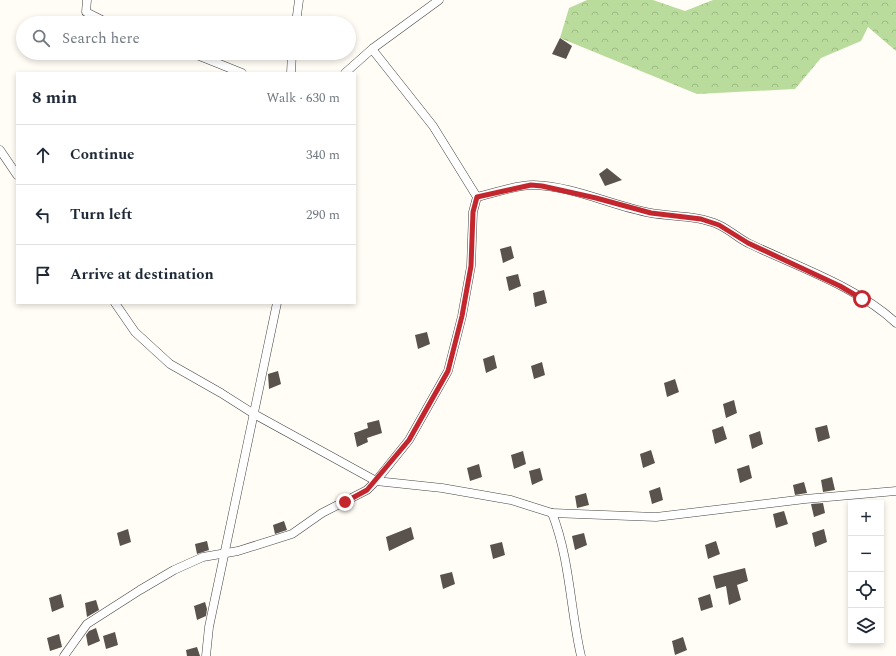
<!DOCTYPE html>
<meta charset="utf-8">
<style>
:root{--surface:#fff;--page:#f6f6f7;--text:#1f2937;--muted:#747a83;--line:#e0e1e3}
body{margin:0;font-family:Spectral,serif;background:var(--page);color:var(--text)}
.controls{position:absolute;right:12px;bottom:12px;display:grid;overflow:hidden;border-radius:0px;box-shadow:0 2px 6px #0003}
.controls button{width:36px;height:36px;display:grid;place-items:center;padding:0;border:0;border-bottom:1px solid var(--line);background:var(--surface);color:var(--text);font:20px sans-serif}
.stop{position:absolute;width:12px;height:12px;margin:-9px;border:3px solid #c4262e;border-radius:50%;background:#fff}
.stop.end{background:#c4262e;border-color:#fff;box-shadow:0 1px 4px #0008}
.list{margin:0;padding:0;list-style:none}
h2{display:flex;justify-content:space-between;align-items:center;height:52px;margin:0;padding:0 16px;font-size:17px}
h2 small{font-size:13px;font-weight:400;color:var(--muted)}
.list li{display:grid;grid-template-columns:26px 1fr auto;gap:12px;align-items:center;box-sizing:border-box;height:60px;padding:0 16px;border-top:1px solid var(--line)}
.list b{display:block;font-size:15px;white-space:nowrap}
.list em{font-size:13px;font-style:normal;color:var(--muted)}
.icon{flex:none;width:22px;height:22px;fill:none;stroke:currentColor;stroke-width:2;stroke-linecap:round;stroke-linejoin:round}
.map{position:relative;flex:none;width:896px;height:656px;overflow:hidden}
.search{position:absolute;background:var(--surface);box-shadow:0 2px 6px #0003;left:16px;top:16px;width:340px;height:44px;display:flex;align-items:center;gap:10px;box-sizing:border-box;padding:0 14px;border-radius:22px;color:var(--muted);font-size:15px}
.panel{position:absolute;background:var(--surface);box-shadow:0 2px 6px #0003;left:16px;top:72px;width:340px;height:232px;border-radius:0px}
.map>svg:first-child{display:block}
</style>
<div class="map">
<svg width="896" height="656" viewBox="0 0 896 656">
<defs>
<pattern id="forest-crowns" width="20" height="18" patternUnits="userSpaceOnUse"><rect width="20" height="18" fill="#b9dc9c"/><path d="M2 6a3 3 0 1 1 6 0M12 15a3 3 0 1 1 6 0" fill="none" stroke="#9ebc85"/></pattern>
</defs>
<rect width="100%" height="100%" fill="#fffdf5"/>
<polygon fill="url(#forest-crowns)" points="587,0 653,0 685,11 713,0 896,0 896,51 868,27 861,41 821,58 795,89 697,94 560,38 569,8"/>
<g fill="#5a524d">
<polygon points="560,38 572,46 566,59 552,54"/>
<polygon points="607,168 622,180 605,186 599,174"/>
<polygon points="511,246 514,258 503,263 500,249"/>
<polygon points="518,274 521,286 509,291 506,277"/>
<polygon points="544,290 547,303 535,307 533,293"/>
<polygon points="427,332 430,344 418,349 415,335"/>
<polygon points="494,355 497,368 486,373 483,359"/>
<polygon points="542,362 545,375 534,379 531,366"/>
<polygon points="278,371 281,384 269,389 268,374"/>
<polygon points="675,379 679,392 667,397 664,383"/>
<polygon points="734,400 737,413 726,418 723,404"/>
<polygon points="379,420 382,433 367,438 368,442 357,447 354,433 368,428 367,423"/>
<polygon points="827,425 830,438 818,442 815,428"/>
<polygon points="723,426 727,439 715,444 712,430"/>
<polygon points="760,431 763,444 752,449 749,435"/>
<polygon points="651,450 655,463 643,468 640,454"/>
<polygon points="523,451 526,464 514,469 511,455"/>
<polygon points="479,464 482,477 470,481 467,468"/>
<polygon points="749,465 752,478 740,483 737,469"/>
<polygon points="540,468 543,480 532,485 529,471"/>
<polygon points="832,477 835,490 823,492 821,480"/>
<polygon points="804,482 807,493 795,495 793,485"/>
<polygon points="660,487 663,500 652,504 649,491"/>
<polygon points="586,493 589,505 577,508 575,496"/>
<polygon points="823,503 825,513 814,517 811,504"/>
<polygon points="784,511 788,524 776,528 773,514"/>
<polygon points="284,521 287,530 275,534 273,525"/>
<polygon points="411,527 414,539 389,551 386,537"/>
<polygon points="128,529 131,542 120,546 117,533"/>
<polygon points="824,529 827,542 815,547 812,533"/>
<polygon points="584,533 587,545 575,550 572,536"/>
<polygon points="207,541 209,550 197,554 195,544"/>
<polygon points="716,541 720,554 708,559 705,545"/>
<polygon points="502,542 505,555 493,559 490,545"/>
<polygon points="745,568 748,581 737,585 741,600 729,605 726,586 716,589 713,576"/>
<polygon points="452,572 455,584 443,589 440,575"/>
<polygon points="61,594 64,607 52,612 49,598"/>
<polygon points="710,594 713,607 701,611 698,598"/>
<polygon points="96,600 99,610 87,617 85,603"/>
<polygon points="205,602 207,609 206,616 197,620 194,606"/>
<polygon points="96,628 100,641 88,646 86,635 89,631"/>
<polygon points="115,632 118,645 106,649 103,636"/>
<polygon points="59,634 62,647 50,651 47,638"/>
<polygon points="683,637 687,650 675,655 672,641"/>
<polygon points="197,647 200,656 187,656 186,650"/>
</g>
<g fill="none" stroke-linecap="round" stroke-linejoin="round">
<g stroke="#444" stroke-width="9">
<g id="minor">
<polyline points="87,0 86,12 108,23"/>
<polyline points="296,23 299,0"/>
<polyline points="192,53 242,73"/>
<polyline points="291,73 292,53"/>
<polyline points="345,73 372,49 439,0"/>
<polyline points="0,150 17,175"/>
<path d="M477,197C495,193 515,185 533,185C574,186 612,206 651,213C673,217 698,215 719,225C730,230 739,239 750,244C796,266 860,288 896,323"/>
<path d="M115,303L135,332L170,364L221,393L254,414L376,481L442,488L511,500L552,513C570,559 570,608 581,656"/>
<polyline points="552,513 656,517 805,499 896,491"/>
<polyline points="64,656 87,624 140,590 174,570 203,557 238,551 292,534 322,513 367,490 376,481 409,440 448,371 462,316 471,266 473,212 477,197 433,126 372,49"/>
<polyline points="206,656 209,627 277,303"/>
</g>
</g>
<use href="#minor" stroke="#fff" stroke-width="8"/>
</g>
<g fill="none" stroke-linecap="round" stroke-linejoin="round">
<polyline stroke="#c4262e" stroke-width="5" points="345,502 367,490 409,440 448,371 462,316 471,266 473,212 477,197 531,185 542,186 596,198 651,213 701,219 719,225 748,243 840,286 862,299"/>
</g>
</svg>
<div class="controls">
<button>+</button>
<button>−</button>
<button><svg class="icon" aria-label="locate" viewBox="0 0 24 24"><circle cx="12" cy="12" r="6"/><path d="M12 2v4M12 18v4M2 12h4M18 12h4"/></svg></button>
<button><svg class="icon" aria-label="layers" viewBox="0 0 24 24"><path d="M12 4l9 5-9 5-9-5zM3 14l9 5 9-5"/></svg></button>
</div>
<div class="stop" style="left:862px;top:299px"></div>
<div class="stop end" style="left:345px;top:502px"></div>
<div class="search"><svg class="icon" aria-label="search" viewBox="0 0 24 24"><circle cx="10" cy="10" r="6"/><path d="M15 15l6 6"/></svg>Search here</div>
<section class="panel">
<h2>8 min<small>Walk · 630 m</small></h2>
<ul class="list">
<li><svg class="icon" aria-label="ahead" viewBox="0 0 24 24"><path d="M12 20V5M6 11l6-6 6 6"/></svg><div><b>Continue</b></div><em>340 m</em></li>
<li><svg class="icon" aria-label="left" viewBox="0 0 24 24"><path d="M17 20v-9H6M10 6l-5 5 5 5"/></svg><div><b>Turn left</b></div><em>290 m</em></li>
<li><svg class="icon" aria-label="arrive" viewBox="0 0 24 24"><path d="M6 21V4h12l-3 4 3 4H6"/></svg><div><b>Arrive at destination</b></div></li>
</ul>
</section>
</div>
